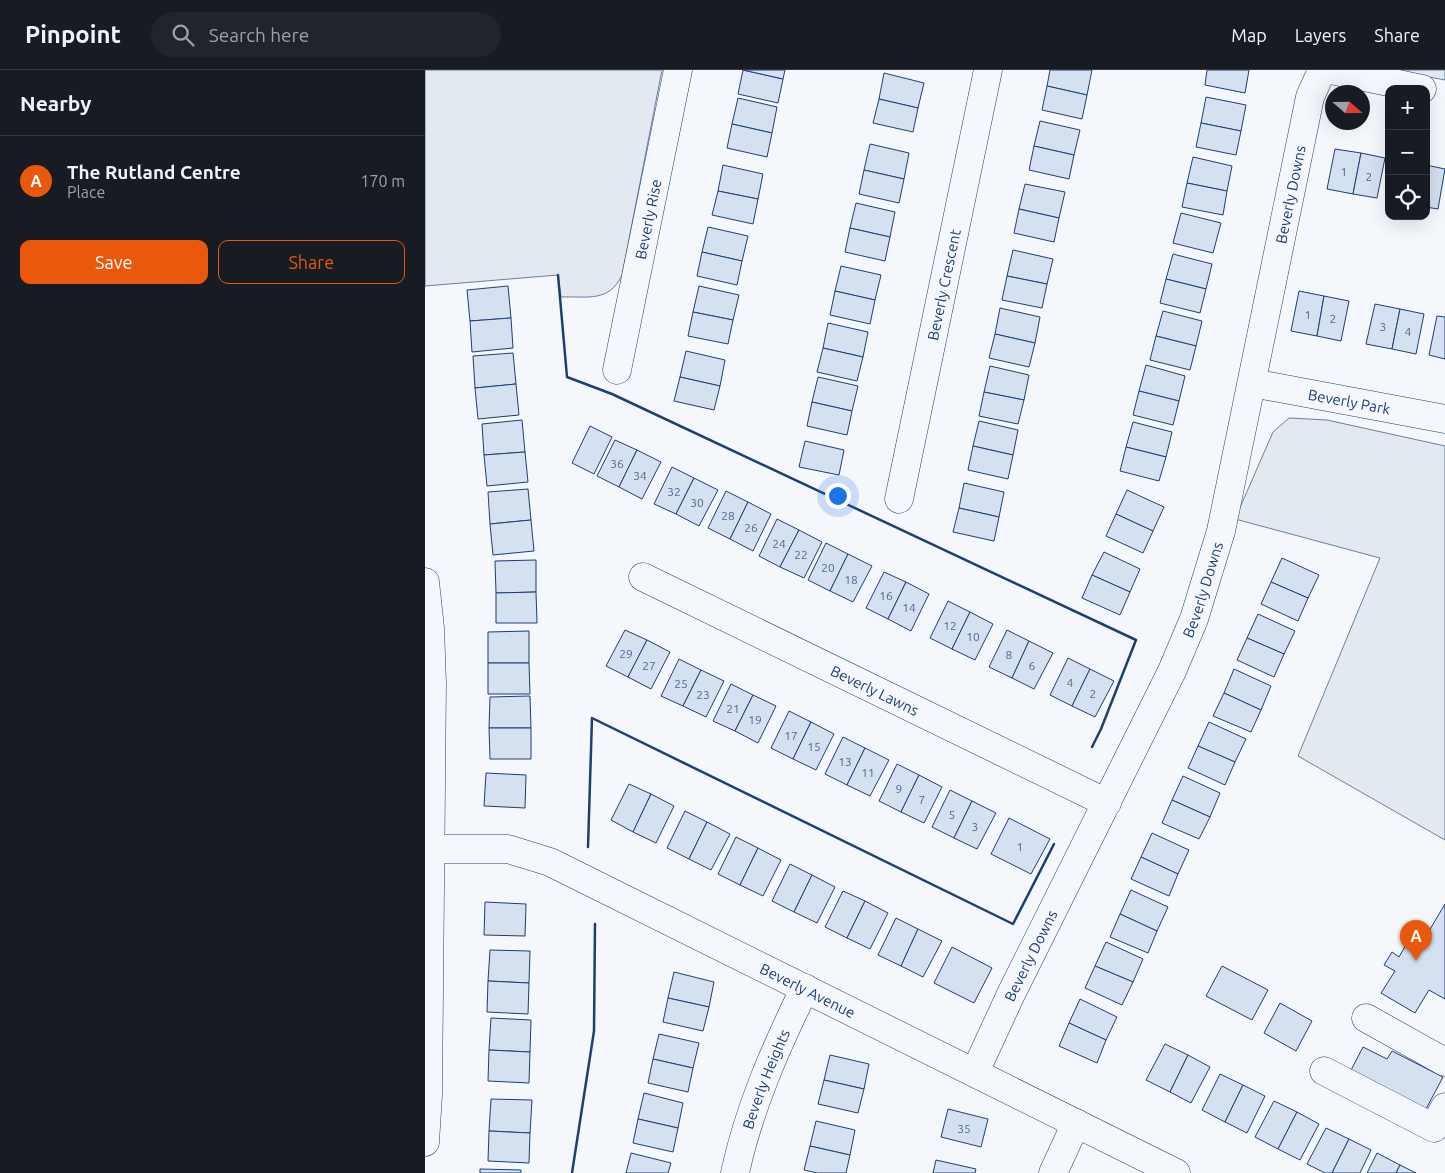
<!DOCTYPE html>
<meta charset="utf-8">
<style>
:root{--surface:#171b24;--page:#20242c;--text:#f1f3f6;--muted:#9ea1a6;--line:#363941;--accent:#ea580c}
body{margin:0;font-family:Ubuntu,sans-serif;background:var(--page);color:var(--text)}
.controls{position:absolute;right:15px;top:15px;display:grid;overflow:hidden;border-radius:10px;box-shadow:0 5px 20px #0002}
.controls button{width:45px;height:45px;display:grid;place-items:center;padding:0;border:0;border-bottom:1px solid var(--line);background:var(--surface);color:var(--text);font:25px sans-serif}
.compass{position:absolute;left:900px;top:15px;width:45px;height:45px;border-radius:50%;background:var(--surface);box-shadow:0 5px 20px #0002;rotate:110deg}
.you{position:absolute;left:412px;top:425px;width:18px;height:18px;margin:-12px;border:4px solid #fff;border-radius:50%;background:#1a73e8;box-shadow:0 0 0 8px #1a73e833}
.badge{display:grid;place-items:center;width:32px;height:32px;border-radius:50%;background:var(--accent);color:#fff;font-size:16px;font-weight:700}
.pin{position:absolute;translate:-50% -41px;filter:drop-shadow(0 1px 2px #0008)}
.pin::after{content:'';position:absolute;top:26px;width:18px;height:15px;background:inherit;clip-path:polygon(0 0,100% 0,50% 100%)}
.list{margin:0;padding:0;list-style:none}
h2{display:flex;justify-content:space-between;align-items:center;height:65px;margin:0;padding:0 20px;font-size:21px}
h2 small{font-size:16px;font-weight:400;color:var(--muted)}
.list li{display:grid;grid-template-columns:32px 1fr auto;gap:15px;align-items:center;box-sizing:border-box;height:90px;padding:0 20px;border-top:1px solid var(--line)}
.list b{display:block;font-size:19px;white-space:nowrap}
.list p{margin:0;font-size:16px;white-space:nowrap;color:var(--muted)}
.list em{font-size:16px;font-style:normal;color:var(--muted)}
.actions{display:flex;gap:10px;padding:15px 20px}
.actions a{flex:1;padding:11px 0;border:1px solid var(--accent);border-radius:10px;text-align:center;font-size:18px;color:var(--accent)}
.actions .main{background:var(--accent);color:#fff}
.icon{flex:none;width:28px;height:28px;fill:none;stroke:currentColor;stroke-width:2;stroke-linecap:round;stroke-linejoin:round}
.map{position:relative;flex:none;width:1020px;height:1103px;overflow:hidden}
header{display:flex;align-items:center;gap:30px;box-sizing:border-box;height:70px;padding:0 25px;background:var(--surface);border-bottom:1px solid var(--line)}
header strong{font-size:24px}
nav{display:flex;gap:28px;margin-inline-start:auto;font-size:18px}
.search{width:350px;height:45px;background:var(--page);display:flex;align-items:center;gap:12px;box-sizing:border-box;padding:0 18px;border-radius:28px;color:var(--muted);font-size:19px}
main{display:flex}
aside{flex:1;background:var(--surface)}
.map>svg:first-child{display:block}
</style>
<header>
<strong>Pinpoint</strong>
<div class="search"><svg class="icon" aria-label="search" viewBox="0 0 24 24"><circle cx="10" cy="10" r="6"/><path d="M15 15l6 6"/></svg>Search here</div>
<nav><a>Map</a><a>Layers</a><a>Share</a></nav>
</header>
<main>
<aside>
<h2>Nearby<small></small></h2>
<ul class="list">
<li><span class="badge">A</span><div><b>The Rutland Centre</b><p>Place</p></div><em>170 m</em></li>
</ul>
<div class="actions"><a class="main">Save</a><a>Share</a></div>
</aside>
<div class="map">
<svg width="1020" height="1103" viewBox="0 0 1020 1103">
<rect width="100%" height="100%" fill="#f4f7fb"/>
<g fill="#e3e9f0" stroke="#687fa3">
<path d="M0,0H237L197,205C184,233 162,226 136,227L133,205L0,216Z"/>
<polygon points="967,0 1020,0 1020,10"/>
<polygon points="864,348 902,350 1020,376 1020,770 873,686 955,488 810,449 848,362"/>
</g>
<g fill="#d5e0f0" stroke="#1d3f73">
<polygon points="318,0 358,9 353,33 313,24"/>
<polygon points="318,0 360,0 358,9"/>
<polygon points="625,0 667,0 662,25 622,16"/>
<polygon points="782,0 824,0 820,23 780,15"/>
<polygon points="459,3 499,13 493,38 454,29"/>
<polygon points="622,16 662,25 657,49 617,40"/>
<polygon points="781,27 821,35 816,61 776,53"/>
<polygon points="313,28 352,37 347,63 307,54"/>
<polygon points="454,29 493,38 488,62 448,53"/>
<polygon points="615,51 655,60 649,85 609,76"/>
<polygon points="776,53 816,61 811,85 771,77"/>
<polygon points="307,54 347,63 342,87 302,78"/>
<polygon points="445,74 484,83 479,109 439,100"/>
<polygon points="609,76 649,85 644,109 604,100"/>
<polygon points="910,79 936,83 928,124 902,119"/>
<polygon points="936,83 960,88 952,128 928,124"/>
<polygon points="768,87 807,96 802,121 762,113"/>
<polygon points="298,95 338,104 333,129 293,121"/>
<polygon points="1001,95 1020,99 1013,139 1001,137"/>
<polygon points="439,100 479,109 474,133 434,124"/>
<polygon points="762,113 802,121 798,145 757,137"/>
<polygon points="600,114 640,122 634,148 594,139"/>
<polygon points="293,121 333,129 328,154 287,145"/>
<polygon points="431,133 470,142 465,167 425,158"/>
<polygon points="594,139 634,148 629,172 589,163"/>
<polygon points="756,143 796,153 788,183 748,173"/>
<polygon points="283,157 323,166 317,191 277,182"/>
<polygon points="425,158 465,167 460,191 420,182"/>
<polygon points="588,180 628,189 622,214 582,206"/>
<polygon points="277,182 317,191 312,215 272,206"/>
<polygon points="748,184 787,194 781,219 741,209"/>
<polygon points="416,196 456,205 450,230 410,221"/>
<polygon points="582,206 622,214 617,238 577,230"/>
<polygon points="741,209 781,219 775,243 735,233"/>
<polygon points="83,216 86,248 45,251 42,220"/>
<polygon points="274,216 314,225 308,250 268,242"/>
<polygon points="410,221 450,230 445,254 405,245"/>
<polygon points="874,221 899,226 892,266 866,261"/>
<polygon points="899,226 924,231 916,271 892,266"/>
<polygon points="950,234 975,239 967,279 941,274"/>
<polygon points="575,238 615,247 610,273 570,264"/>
<polygon points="975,239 999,244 991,284 967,279"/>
<polygon points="738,241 777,251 771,276 731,266"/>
<polygon points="268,242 308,250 303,274 263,266"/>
<polygon points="1012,246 1020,247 1020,289 1004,285"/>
<polygon points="86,248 88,278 47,282 45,251"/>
<polygon points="403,253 443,262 438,287 398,278"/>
<polygon points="570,264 610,273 604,297 564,288"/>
<polygon points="731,266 771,276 765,300 725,290"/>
<polygon points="398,278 438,287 432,311 392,302"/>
<polygon points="261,281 300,290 295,316 255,307"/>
<polygon points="88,283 91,314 50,318 48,286"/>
<polygon points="721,295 760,306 754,331 714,321"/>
<polygon points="565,296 604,305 599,330 559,322"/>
<polygon points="255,307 295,316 289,340 249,331"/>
<polygon points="393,307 433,316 427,341 387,332"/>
<polygon points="91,314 94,345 53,349 50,318"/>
<polygon points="714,321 754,331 748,355 708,345"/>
<polygon points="559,322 599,330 593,354 554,346"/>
<polygon points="387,332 427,341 422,365 382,356"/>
<polygon points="97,350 100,382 59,385 57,354"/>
<polygon points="554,351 593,360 588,385 548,376"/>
<polygon points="708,352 747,362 741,387 701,377"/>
<polygon points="165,356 187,367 169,404 147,393"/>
<polygon points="190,370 212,380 194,417 172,406"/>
<polygon points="380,371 419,380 414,405 374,397"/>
<polygon points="548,376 588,385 583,409 543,400"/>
<polygon points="701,377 741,387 734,411 695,401"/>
<polygon points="212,380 236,392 217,429 194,417"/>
<polygon points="100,382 103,412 62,416 59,385"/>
<polygon points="247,397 269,408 251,444 229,434"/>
<polygon points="269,408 293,420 274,456 251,444"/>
<polygon points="539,413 579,422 574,447 534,438"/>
<polygon points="103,419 106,450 65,454 63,422"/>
<polygon points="702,420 739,437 728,461 691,444"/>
<polygon points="301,421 323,432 305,469 283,458"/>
<polygon points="323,432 346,444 328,481 305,469"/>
<polygon points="534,438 574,447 569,471 528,462"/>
<polygon points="691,444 728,461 718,483 681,466"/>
<polygon points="352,449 374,460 355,497 334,486"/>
<polygon points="106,450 109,481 68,485 65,454"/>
<polygon points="374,460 397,472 379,508 355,497"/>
<polygon points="401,473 423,484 405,521 383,510"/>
<polygon points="679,482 715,499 705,522 667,505"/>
<polygon points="423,484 447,496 428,532 405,521"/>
<polygon points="857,488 894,505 883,528 846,512"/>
<polygon points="111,490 111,522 71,523 70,491"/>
<polygon points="459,502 481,512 463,549 441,538"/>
<polygon points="667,505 705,522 695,545 657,528"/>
<polygon points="481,512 504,524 486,561 463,549"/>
<polygon points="846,512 883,528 873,551 836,534"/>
<polygon points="111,522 112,553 71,553 71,523"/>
<polygon points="523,531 545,542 527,579 505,568"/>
<polygon points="545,542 568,554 550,590 527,579"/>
<polygon points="833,544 870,561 859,584 822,568"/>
<polygon points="200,560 222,570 203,607 181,596"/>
<polygon points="582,560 604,571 587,608 564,597"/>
<polygon points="104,561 104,593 63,593 63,562"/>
<polygon points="822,568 859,584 849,607 812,590"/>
<polygon points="222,570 245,582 226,619 203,607"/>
<polygon points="604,571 628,583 609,619 587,608"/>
<polygon points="643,588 665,599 647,636 625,625"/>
<polygon points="254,589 276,600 258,636 236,626"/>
<polygon points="63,593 104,593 105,624 63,624"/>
<polygon points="665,599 689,611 670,647 647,636"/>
<polygon points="809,599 846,616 836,640 799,623"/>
<polygon points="276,600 299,611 281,647 258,636"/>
<polygon points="306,614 328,625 310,661 288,651"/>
<polygon points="799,623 836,640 826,662 788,646"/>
<polygon points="328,625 351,636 333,673 310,661"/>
<polygon points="105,626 106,658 64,658 65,627"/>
<polygon points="364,641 386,652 368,689 346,678"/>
<polygon points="386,652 409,664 391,700 368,689"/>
<polygon points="784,652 821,669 810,692 773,676"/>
<polygon points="64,658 106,658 106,689 65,689"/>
<polygon points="418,667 440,678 422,715 400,704"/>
<polygon points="773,676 810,692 800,715 763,698"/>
<polygon points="440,678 464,690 445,726 422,715"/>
<polygon points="472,694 494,705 476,742 454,731"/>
<polygon points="61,703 101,705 100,738 59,736"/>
<polygon points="494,705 517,717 499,753 476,742"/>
<polygon points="758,706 795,723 785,747 747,730"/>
<polygon points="204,714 226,724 208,762 186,750"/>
<polygon points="525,720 547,731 529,768 507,757"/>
<polygon points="226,724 249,736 231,773 208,762"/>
<polygon points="747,730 785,747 774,769 737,753"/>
<polygon points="547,731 571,743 552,779 529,768"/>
<polygon points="260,741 282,752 264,789 242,778"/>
<polygon points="584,748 625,769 606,804 566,784"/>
<polygon points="282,752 305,764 286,800 264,789"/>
<polygon points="727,763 764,780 753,804 716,787"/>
<polygon points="311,767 333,778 315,815 293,804"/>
<polygon points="333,778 356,790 338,826 315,815"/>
<polygon points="716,787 753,804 744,826 706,809"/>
<polygon points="365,794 387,805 369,842 347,831"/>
<polygon points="387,805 410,817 392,853 369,842"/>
<polygon points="706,820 743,837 732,861 695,844"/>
<polygon points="418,821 440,831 422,868 400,857"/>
<polygon points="440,831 463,843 445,879 422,868"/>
<polygon points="60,832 101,834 100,866 59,865"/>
<polygon points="1020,834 1020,929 1004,920 990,943 956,923 970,901 959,895 967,882 974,887 987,864 998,871"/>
<polygon points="695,844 732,861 723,883 685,867"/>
<polygon points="471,848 493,859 476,896 453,885"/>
<polygon points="493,859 517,871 498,907 476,896"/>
<polygon points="681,872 718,889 708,912 670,896"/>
<polygon points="527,877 567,898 549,933 509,913"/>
<polygon points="65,880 105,881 104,913 63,911"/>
<polygon points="670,896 708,912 697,935 660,918"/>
<polygon points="797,896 843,920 827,950 781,926"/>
<polygon points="249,902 289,912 284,937 243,928"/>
<polygon points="63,911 104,913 103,944 62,942"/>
<polygon points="243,928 284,937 278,961 238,952"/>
<polygon points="655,929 692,947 681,970 644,953"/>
<polygon points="855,933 887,951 871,981 839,963"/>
<polygon points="66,948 106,950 105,982 64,980"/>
<polygon points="644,953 681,970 672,993 634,976"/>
<polygon points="234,964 274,973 268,998 228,989"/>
<polygon points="740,974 763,985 745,1022 721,1010"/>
<polygon points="938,977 962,989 967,981 1018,1007 1000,1041 925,1002"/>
<polygon points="64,980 105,982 104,1013 63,1011"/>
<polygon points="405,985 444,994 439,1019 399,1010"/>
<polygon points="763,985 785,997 766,1033 745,1022"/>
<polygon points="228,989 268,998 263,1022 223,1013"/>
<polygon points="795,1004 818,1015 800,1052 777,1040"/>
<polygon points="399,1010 439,1019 433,1043 393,1034"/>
<polygon points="818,1015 840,1026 822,1063 800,1052"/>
<polygon points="219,1023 258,1033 253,1058 213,1049"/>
<polygon points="66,1029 107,1030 105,1063 64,1061"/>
<polygon points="849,1031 872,1042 853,1079 830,1067"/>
<polygon points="523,1039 563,1049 556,1077 516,1067"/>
<polygon points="872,1042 894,1054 875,1090 853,1079"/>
<polygon points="213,1049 253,1058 248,1082 208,1073"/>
<polygon points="391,1051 430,1060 425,1085 385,1076"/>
<polygon points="901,1058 924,1069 907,1103 900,1103 882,1094"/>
<polygon points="64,1061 105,1063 104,1093 63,1091"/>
<polygon points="924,1069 946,1080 935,1103 907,1103"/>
<polygon points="385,1076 425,1085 421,1103 392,1103 379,1100"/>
<polygon points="206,1083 246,1093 243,1103 201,1103"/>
<polygon points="952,1083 975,1095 971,1103 942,1103"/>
<polygon points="511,1090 551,1099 550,1103 508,1103"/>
<polygon points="975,1095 991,1103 971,1103"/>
<polygon points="55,1099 96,1100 96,1103 55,1103"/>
</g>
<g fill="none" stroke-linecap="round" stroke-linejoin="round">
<g stroke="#1d3f73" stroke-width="29">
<g id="minor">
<polyline points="906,0 997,19"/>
<path id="s1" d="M192,300L253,0"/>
<path id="s2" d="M827,313L1020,349"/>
<path id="s3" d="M474,429L563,0"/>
<path id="s4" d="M218,507L682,733"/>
<polyline points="0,512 5,558 7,613 3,1025 0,1072"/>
<path id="s5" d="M5,779H83L125,792L751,1103"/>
<polyline points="941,948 1020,992"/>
<polyline points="899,1001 1009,1058 1020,1037"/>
<path id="s6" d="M550,1002L586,924L747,601L769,549L796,461L885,27L897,0"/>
<path id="s7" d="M310,1103C324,1038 351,977 380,918"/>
<polyline points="628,1103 651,1053"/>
</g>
</g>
<use href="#minor" stroke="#f4f7fb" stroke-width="28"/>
<g stroke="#1d3f73" stroke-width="2.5">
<polyline points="133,205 142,307 187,324 711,570 676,659 667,677"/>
<polyline points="163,777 167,648 588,854 629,774"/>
<polyline points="147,1103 169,961 170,854"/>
</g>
</g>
<g text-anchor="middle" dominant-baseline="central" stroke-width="4" stroke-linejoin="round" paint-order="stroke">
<g font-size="12" fill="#4b6792">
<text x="919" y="101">1</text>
<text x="944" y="106">2</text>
<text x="883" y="244">1</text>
<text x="908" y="248">2</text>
<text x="958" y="256">3</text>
<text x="983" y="261">4</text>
<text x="192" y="393">36</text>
<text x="215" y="405">34</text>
<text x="249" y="421">32</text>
<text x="272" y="432">30</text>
<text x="303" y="445">28</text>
<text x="326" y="457">26</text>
<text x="354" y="473">24</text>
<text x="376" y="484">22</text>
<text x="403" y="497">20</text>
<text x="426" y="509">18</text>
<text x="461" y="525">16</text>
<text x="484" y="537">14</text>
<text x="525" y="555">12</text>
<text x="548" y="566">10</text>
<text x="201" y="583">29</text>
<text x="584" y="584">8</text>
<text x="224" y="595">27</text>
<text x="607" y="595">6</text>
<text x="645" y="612">4</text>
<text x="256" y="613">25</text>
<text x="668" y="623">2</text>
<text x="278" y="624">23</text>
<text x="308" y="638">21</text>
<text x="330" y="649">19</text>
<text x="366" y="665">17</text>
<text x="389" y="676">15</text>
<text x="420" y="691">13</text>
<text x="443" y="702">11</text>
<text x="474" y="718">9</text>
<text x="497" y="729">7</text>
<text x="527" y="744">5</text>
<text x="550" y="756">3</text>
<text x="595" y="776">1</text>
<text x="539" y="1058">35</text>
</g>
<g font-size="15" fill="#1d3f73" stroke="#f4f7fb">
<text stroke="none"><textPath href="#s6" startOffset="939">Beverly Downs</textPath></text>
<text stroke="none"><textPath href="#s1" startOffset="154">Beverly Rise</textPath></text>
<text stroke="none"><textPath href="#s3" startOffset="219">Beverly Crescent</textPath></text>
<text stroke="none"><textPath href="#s2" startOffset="99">Beverly Park</textPath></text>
<text stroke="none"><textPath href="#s6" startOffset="534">Beverly Downs</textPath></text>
<text stroke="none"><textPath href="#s4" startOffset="258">Beverly Lawns</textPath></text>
<text stroke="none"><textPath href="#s6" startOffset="129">Beverly Downs</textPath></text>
<text stroke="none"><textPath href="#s5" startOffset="410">Beverly Avenue</textPath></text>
<text stroke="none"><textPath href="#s7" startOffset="99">Beverly Heights</textPath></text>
</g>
</g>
</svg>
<div class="controls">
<button>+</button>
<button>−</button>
<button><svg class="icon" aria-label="locate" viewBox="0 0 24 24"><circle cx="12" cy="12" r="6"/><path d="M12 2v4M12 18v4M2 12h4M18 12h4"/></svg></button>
</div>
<svg class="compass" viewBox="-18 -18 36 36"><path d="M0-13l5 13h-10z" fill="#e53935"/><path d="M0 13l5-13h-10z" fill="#9ea1a6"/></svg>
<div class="you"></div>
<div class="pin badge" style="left:991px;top:891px">A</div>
</div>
</main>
